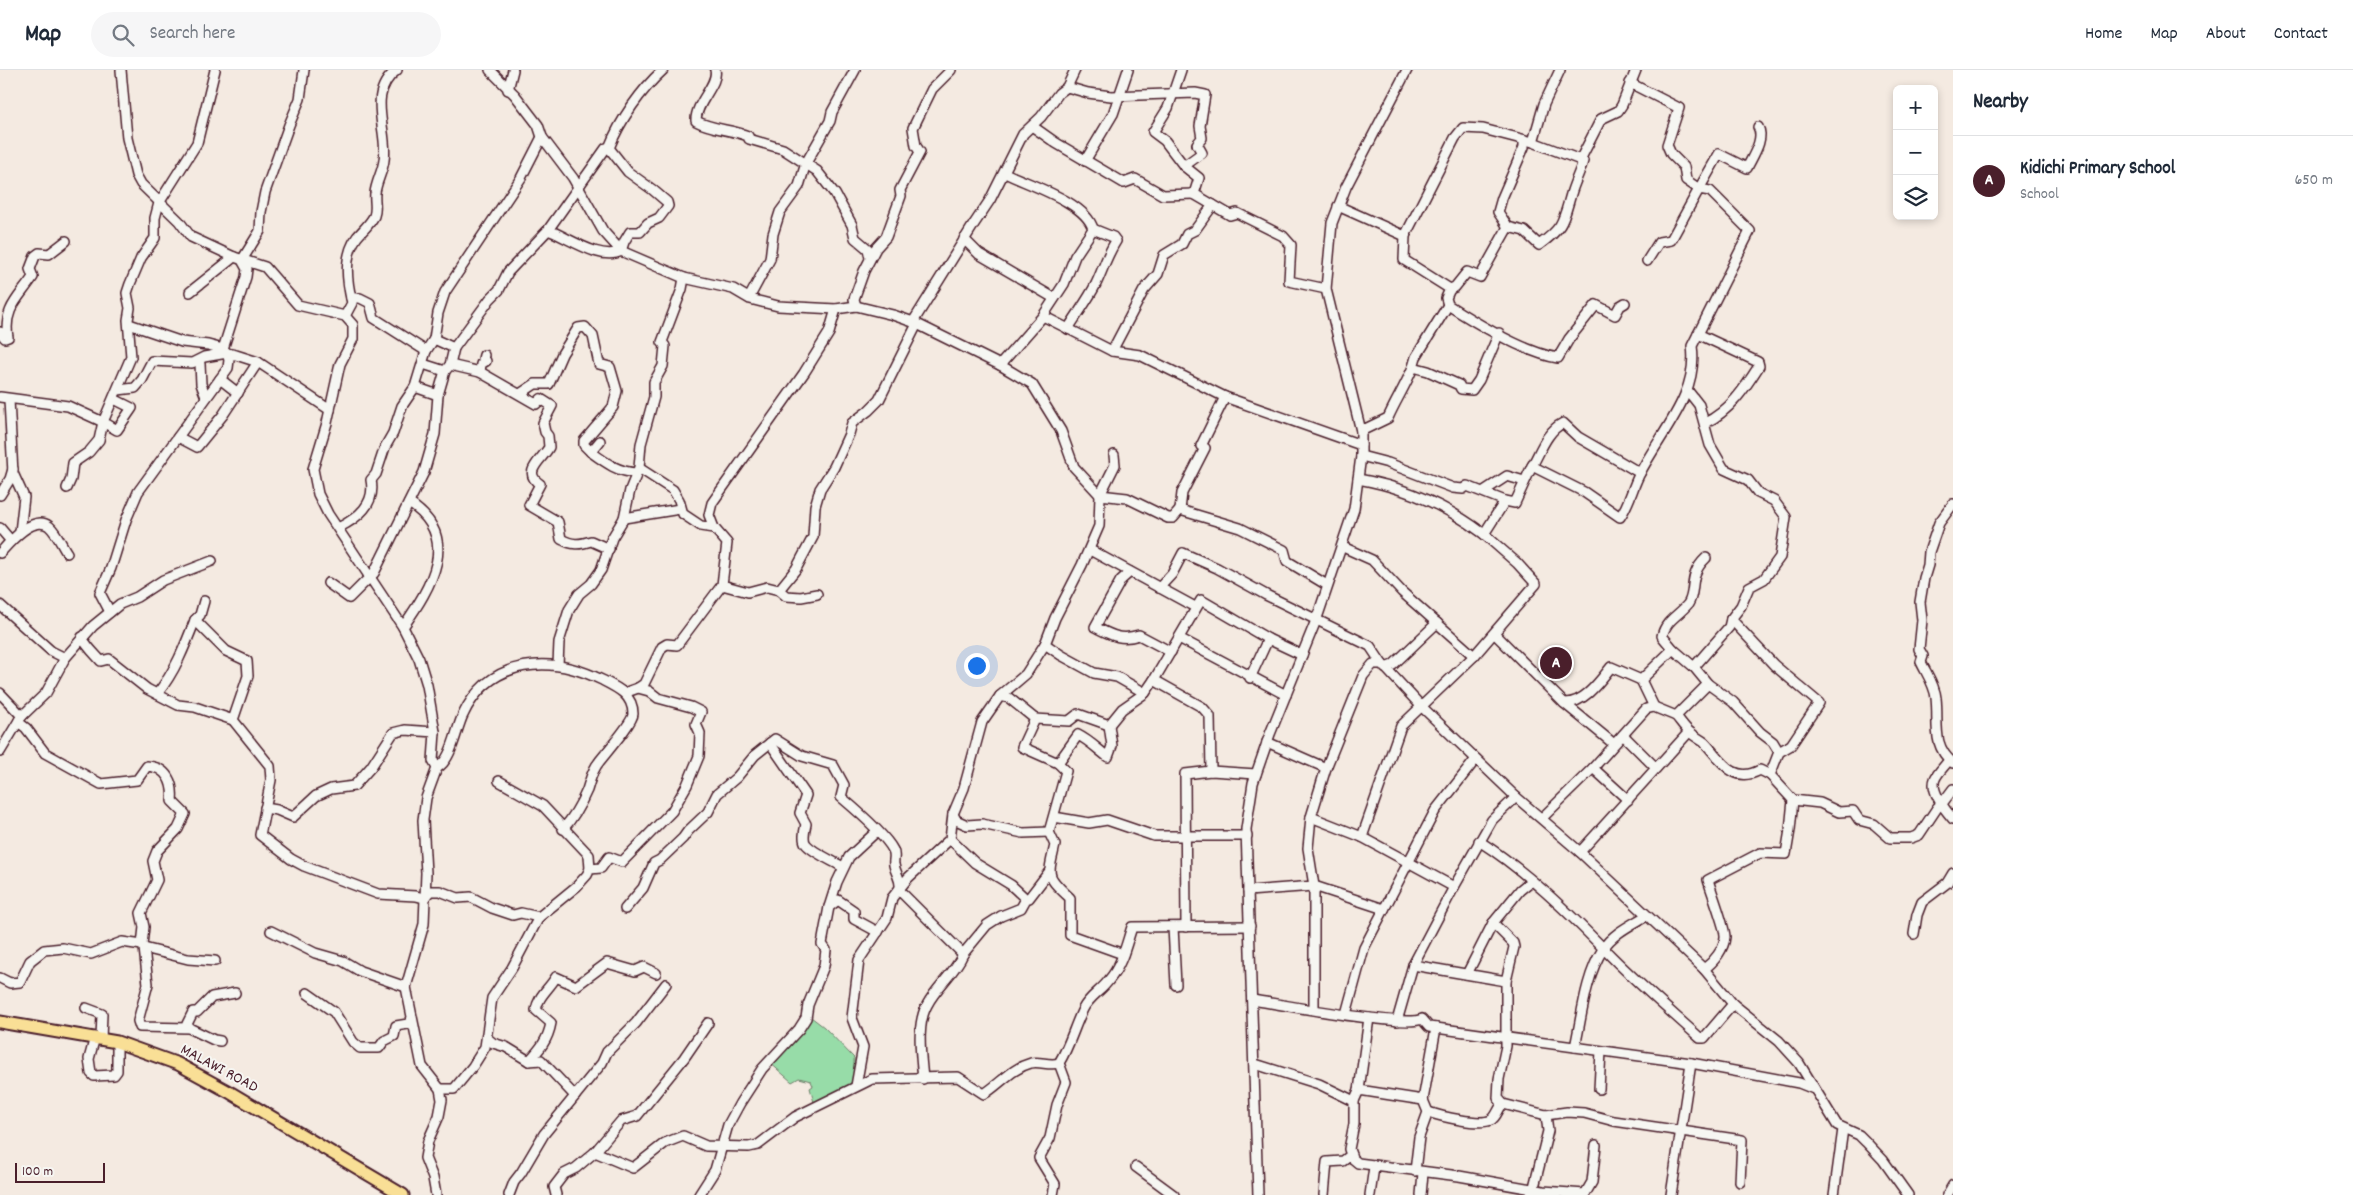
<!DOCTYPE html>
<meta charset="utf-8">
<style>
:root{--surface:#fff;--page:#f6f6f7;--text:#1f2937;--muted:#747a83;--line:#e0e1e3;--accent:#4a1f2b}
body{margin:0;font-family:Dekko,sans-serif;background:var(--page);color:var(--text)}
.controls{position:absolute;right:15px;top:15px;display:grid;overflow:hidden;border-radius:8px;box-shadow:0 2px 8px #0003}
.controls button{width:45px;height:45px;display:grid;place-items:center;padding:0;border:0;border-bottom:1px solid var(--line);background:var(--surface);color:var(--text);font:25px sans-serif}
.scale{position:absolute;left:15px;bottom:12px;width:90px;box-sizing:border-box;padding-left:5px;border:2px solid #4a1f2b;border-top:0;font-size:14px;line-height:18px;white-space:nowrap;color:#4a1f2b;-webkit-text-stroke:4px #f6f6f2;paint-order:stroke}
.you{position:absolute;left:976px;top:595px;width:18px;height:18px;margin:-12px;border:4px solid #fff;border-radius:50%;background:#1a73e8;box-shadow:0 0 0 8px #1a73e833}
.badge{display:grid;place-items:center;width:32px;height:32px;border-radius:50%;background:var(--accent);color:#fff;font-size:16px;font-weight:700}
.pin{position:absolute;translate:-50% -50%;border:2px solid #fff;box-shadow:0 1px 5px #0006}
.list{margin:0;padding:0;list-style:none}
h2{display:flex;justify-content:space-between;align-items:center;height:65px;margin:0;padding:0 20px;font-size:21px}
h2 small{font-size:16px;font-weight:400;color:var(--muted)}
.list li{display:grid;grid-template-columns:32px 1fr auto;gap:15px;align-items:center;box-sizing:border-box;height:90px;padding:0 20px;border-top:1px solid var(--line)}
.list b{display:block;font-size:19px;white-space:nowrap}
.list p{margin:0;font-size:16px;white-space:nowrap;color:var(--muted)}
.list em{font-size:16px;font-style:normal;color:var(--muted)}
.icon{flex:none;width:28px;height:28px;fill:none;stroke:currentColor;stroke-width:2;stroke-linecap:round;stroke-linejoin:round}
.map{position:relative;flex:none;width:1953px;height:1125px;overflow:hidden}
header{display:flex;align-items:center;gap:30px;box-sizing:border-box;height:70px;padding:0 25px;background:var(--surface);border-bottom:1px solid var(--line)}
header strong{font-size:24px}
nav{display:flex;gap:28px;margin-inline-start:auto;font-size:18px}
.search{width:350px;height:45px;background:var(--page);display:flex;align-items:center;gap:12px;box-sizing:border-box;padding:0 18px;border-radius:28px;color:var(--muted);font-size:19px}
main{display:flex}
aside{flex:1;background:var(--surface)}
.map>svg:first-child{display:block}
</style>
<header>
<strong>Map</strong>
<div class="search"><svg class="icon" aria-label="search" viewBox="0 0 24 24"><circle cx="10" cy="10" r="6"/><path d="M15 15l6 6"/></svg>Search here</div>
<nav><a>Home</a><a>Map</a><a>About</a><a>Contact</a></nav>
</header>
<main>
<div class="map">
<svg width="1953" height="1125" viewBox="0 0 1953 1125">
<rect width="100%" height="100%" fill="#f4eae1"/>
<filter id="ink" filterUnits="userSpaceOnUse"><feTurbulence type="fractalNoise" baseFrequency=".02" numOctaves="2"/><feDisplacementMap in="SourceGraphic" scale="10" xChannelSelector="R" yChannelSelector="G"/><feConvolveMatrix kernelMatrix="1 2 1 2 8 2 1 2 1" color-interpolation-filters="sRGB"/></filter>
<g filter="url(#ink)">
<polygon fill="#97dca8" stroke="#707e6a" points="811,947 824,957 854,988 854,1015 815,1036 810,1018 813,1016 811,1011 799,1008 792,1012 769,992"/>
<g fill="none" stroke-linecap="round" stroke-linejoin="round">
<g stroke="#4a1f2b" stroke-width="12">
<g id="minor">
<polyline points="121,0 127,68 136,105 141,114 179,151 191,167 234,187 265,197 298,235 345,246 353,255 353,269 340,294 327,353 313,399 318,424 328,444 403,557 419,589 427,615 435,662 433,691 437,698 426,728 423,750 426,803 424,854 406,917 422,996 440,1019 442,1030 439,1046 428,1071 425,1088 433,1108 436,1125"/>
<path d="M490,0L515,25L538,55L542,67L573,108L603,161L621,181L684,208L733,219L750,229L778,236L836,239L856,236L893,245L913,252L1000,295L1043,246L1064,214L1075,186L1093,159C1086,132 1029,115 1005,103"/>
<path d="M715,0C719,14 695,33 696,51C713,60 731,59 748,66L749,69L783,79L817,101L835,124L852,155L855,168L868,179L870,188"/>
<polyline points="1181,0 1168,38 1153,62 1165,71 1184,96 1199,108 1194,124 1230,145 1237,143 1283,166 1291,175 1289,211 1326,219"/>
<path d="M1630,13L1679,38L1667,75L1671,84L1684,97L1686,110L1699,119L1719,84L1747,98C1752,87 1765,69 1758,57"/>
<polyline points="1067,17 1088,23 1111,26 1195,23 1205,25 1200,56 1202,68 1197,74 1202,83 1184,96"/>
<polyline points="508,20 513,0"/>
<polyline points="1032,56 1056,73 1124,113 1135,109 1163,125 1194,124"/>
<polyline points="1533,72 1544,34 1560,0"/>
<path d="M609,78C620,50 641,20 663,0"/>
<polyline points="1580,90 1601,49 1618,41 1622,35 1636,0"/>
<polyline points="1085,91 1113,44 1128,0"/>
<polyline points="1338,136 1405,166"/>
<path d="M1508,157L1524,161L1539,175C1564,157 1563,151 1571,124C1574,113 1580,102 1583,91L1533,72L1483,59L1463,58L1455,68L1405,166L1404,190L1450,219L1446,228L1448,235C1476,253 1526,283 1558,288L1569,269L1596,235L1615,245L1620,236L1625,233"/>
<polyline points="964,169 979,184 1054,228"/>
<polyline points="1450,219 1455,217 1467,202 1480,207 1508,157 1498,142 1502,128 1524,77 1524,70"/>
<polyline points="190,222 234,187"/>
<polyline points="351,228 360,228 370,233 374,248 426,281 434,269"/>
<polyline points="749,228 770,189 773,164 780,142 799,116 806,93 830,51 832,42 855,0"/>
<polyline points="1448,235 1416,287 1413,297 1428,301 1459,315 1461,319 1472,320 1479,310 1499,263"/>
<polyline points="856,236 854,229 864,201 876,178 886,167 901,126 900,120 920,82 916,76 913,58 932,19 951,0"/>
<path d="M345,246L352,233C347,212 343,186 357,167C363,160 370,154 374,146C377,138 374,131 375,123C376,112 383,101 384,90C389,60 365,24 397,0"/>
<polyline points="1043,246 1112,281 1144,220 1158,204 1164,185 1182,174 1187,164 1195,160 1213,135"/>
<polyline points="913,252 974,154 990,130 1023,64 1041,47 1059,23 1067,17 1075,0"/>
<path d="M1068,259C1077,244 1088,230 1096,214C1103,199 1107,185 1116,171L1113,167L1093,159"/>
<path d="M0,262L5,268L8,267C3,239 19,228 33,207L30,199L35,186L39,183L49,184L66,171"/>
<path d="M1698,264L1758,292L1759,296C1745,318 1730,341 1705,353"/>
<path d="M454,278L490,229L499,220L508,202L548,160L606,78H609L628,102L653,120L667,132L668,136L659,148L648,153L640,162H630L624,172L621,181C601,192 568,167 548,160"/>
<polyline points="223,279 246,207 247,199 242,190 260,161 261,142 265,122 289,55 300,29 304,0"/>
<polyline points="1112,281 1140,285 1225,327 1361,375"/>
<polyline points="198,292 200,294 201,314 206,327"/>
<polyline points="423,294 445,301"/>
<path d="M450,295L480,302L536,334L541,329L552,336L543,353L545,362L548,366L549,377C543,389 521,402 540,414L529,435L558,452L561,469C572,475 579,475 591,471L609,479"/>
<polyline points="1000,295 1032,314 1061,361 1074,397 1100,425 1127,428 1168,448 1173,448 1180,440"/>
<polyline points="480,302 481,294 486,291 483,289 484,285"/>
<polyline points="220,309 238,323"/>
<polyline points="415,317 426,281"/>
<polyline points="118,320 135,318 142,310 152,291 192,293 204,287 227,283 236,285 258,292 330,340"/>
<polyline points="1688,321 1699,335 1710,375 1724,399 1748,410 1758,423 1774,431 1786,447 1780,487 1764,509 1749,517 1741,536 1731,549 1729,557 1694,597 1708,614"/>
<polyline points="520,324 535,314 549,314 562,284 578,258 585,257 593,266 599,294 610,297 617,321 613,337 584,371 584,375 591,382 600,371"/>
<polyline points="0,327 68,336 103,352 99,370 89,382 73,393 71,409 67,418"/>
<polyline points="1225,327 1201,376 1205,378 1182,423 1180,440 1240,458 1284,480 1287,491 1327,515"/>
<polyline points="114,329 132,338 117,360 103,352 131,287 128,250 130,238 127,223 130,214 141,188 155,168 155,148 159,133 197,73 215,0"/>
<polyline points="9,330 13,403 24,427 20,462"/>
<path d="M1361,361L1388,348C1396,330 1406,315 1413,297"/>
<polyline points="178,367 197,377 223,345 258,292"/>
<path d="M591,382C606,393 618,402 637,403"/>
<polyline points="1361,386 1388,393 1453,418 1463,419 1467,416 1505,431"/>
<path d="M1532,396C1541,380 1547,361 1563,353L1578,367L1640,403"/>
<polyline points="639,398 673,420 679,430 683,444 701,456 714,458 727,473 722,515 748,522 767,517 779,520 786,526 801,527 817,524"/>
<path d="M1358,409C1404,417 1447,436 1484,464"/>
<polyline points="1484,421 1507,406 1524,411"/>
<polyline points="0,425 10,409 13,399"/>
<path d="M1953,434L1939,453L1929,482L1928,495L1924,508L1920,532L1922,550L1919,579L1923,586L1921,592C1926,603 1935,615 1936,628C1939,653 1931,675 1953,693"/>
<polyline points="624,448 680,439"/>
<polyline points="0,458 11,471"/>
<path d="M338,458C358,448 376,434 371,410L376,404L385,377L393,363L402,336L415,317L438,325"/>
<polyline points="714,458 709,445 712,433 804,303 829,263 836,239"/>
<polyline points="1343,477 1372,490 1402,522 1474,586"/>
<polyline points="1090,480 1195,537"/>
<path d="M0,483C9,473 33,444 49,456C57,463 61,474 67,483"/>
<path d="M1130,502L1121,510L1095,557C1111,565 1121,571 1139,565L1171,582"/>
<polyline points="328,513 349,528 374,503 424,402 435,364 438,325 445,301 450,295 454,278 434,269 438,243 445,222 521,108 542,67"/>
<polyline points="1159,518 1172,504 1183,483 1217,498 1266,525 1370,576 1382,594 1421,636 1516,727 1580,782 1704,899 1733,934 1779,971 1799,993 1837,1055 1859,1065 1866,1072 1883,1090 1908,1125"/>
<polyline points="779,520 796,499 813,467 815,436 820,419 834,397 849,364 852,353 868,341 879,330 917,254"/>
<polyline points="0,535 51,581 65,588"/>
<polyline points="110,542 100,523 111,498 126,450 138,422 228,298 229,290 227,283 223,279 208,275 182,272 129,254"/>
<polyline points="1731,549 1774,595 1819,633 1791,675 1779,682"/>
<polyline points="195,550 226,581 247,591 248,606 233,650 270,696 271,710 260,765 291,789 304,796 378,824 416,826 424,828 430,821 440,821 458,828 471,827 492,838 513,845 521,843 539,847"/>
<path d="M403,557C431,517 462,467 409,433"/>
<polyline points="1495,564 1564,633 1614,674"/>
<path d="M82,567C86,576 95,584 101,591L109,589L147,619L178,635L195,637L233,650"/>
<polyline points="1179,568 1286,625"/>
<polyline points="1045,574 1061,585 1094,603 1117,607 1145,623"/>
<polyline points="1673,579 1694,597"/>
<polyline points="558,595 559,572 569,540 579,524 591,514 601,500 612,468 624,448 630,420 639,398 641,374 654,327 654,312 663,296 665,276 662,272 682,219 684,208"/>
<polyline points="1385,598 1393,595 1437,553"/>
<polyline points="1250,608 1268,569"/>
<polyline points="1641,610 1654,637"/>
<polyline points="638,618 644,614 662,577 667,574 677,575 722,515"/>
<polyline points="0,623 22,646 19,650"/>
<path d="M157,624C175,602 185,576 195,550L200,545L204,531"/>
<path d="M1000,626L1009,628L1035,649L1022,677L1058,693L1066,701L1049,762L1055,775C1048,806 1045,805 1070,828V865L1123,884"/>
<path d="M1564,633C1584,634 1600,611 1611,597L1641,610L1673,579L1662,566C1666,550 1678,546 1688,534C1697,520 1687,506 1706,488"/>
<polyline points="22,646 46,623 65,588 93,556 120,534 137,527 163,510 212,491"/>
<path d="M1676,646C1681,652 1685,659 1691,663C1695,667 1700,669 1704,672C1721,689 1732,715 1760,700L1770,705"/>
<polyline points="1035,649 1069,651 1078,644 1109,655 1122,639 1145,623 1154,610"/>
<polyline points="1623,665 1656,698"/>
<polyline points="1267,672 1326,698"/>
<path d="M770,673L806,725L800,743L806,754C805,759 802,769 806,774C812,782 833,791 843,797"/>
<path d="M0,682L18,652L26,658L45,683L101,714L137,710L147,696C167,697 174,713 172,731L185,744L178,759L157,781L153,791L157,810L141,843L144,857L142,875"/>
<path d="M1949,690C1945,696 1938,702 1935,709C1930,721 1946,741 1953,749"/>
<path d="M1058,693L1078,665C1090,671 1097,679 1108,687L1112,676L1109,655"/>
<path d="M437,698C452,690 456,659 463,645C490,587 552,585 602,610C618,618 633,625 633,644C633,652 605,684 599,692C592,700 590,711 587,720C581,734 573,748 563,759"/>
<polyline points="1593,698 1628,730"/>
<polyline points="1211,701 1210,646 1202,637 1154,610 1201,530 1268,569 1302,585"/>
<polyline points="499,711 543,736 589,785 590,799"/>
<polyline points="1793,730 1820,733 1839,742 1853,741 1859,750 1874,754 1890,768 1911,768 1919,765 1937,738 1944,731 1953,719"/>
<polyline points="265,738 277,740 293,747 316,726 331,719 354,716 371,697 393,663 405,660 435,662"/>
<polyline points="953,744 956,750 967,755 982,754 1023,763 1049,762"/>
<polyline points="1054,747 1089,753 1107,750 1154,766 1247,766"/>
<polyline points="1311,747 1362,767 1454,817"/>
<path d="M1542,748L1593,698L1646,639L1654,637L1676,646L1708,614L1733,632L1760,662L1773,672L1779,682L1770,705L1793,730L1790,760L1786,784L1760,783L1708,810C1711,820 1726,860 1725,867C1724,879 1714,892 1704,899"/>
<path d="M1362,767L1401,656L1474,586L1536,514L1517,493L1484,464L1505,431L1515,433L1532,396L1584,422L1620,447C1629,434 1632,419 1639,405C1660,363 1699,325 1692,276L1750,161L1710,121L1699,119L1671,170L1659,172L1647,191"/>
<polyline points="950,769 975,793 1011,815 1026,829"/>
<path d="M1479,771C1526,801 1567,841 1605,880C1635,911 1668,939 1700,968H1704L1733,934"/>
<polyline points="1580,782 1689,662"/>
<polyline points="1248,821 1314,816 1384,839"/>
<polyline points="829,837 837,812 849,787 876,762"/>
<path d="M625,839L643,818L654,793L660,790L683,768L688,761L708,742L717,724L737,707L755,685L775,669L802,686L833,695L844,715L841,727C854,738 886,766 893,780C896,786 893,789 894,795C896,805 902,810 900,821L963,884L987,855L1001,846L1021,838L1026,829L1029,828L1049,802"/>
<polyline points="1173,857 1176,915"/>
<polyline points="1186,857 1185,704 1211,701 1256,704"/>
<polyline points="271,861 315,883 343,891 360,901 406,917"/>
<polyline points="1914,864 1917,845 1922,832 1947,813 1953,803"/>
<polyline points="144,878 188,889 215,891"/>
<polyline points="1413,895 1506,911"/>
<polyline points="1467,904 1493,853"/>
<polyline points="0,908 10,913 20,912 30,891 44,880 63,878 91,884 122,872 142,875 144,878 148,914 138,951 140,957 189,958 214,970 220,971"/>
<polyline points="307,923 334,942 353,972 360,978 379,978 384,971 394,966 396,956 408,954 411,950"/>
<path d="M1252,930C1280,934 1405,958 1422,949L1429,957L1436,958L1691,993L1799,1013L1814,1019"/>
<polyline points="86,938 102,944 101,969"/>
<polyline points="1314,939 1314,816 1308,778 1311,747 1326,698 1363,606 1373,594 1382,594"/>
<polyline points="1346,944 1364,878 1408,793 1435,741 1476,689"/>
<polyline points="1397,951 1413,895 1454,817 1492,750 1516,727"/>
<polyline points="189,958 187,954 193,942 197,942 212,927 235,923"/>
<polyline points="95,967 89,989 91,1003 94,1006 114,1005 117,1001 117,972"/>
<polyline points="487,968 493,973 506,977 529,991 541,990 575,1026"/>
<path d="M1575,977C1582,946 1585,907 1603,879C1612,864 1631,855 1646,846"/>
<path d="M529,991C540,979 548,970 551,953L536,940C538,926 549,919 556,907L576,916L607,893L635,901L644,897L656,903"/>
<polyline points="1255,994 1319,1014 1354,1031 1359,1020 1423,1030 1428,1042 1419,1067 1415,1101"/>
<path d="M923,1009C921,986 916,955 927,935C937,916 955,903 963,884"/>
<polyline points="856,1016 863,977 852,948 859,890 887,848 892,828 908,808 950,769 953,744 964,718 982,652 1000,626 1026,604 1045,574 1055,548 1082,495 1099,456 1100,425 1115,395 1114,385"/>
<polyline points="440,1019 454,1019 473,996 485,977 492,928 512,898 539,847 577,816 587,805 590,799 601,798 609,787 622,792 672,741 687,715 699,686 700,663 696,654 701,642 691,637 658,628 649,621 638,618 624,623"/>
<polyline points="1599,1019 1601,981"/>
<polyline points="1359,1020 1369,948"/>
<polyline points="1423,1030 1436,958"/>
<polyline points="1354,1031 1354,1054 1349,1079 1352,1088 1358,1093 1459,1106 1543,1121 1585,1124 1592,1112 1596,1075"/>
<polyline points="1503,1034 1498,1028 1499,1009 1506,976 1506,911 1514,877 1513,873 1493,853 1520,820 1531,811"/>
<path d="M1428,1042C1440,1046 1479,1056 1491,1050C1497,1047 1498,1038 1503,1034L1546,1045L1567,1042L1584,1043L1614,1051L1742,1070L1740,1112"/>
<path d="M595,1082L633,1098L665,1073L683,1066L706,1076L749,1077L758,1075L795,1047L872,1009L958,1007L984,1024C1000,1014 1012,998 1031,993C1040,991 1050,996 1059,993"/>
<polyline points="1136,1097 1174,1125"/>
<polyline points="509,1125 514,1112 521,1103 544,1064 602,993 607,982 636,953 666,914"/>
<polyline points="556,1125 554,1117 564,1104 576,1098 595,1082 621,1051 637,1046 684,988 708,953"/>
<polyline points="699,1125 715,1100 728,1055 740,1033 762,999 799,959 806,948 808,935 824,896 826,880 822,874 829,837 838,830 854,841 854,849 878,862"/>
<path d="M1053,1125L1055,1114L1039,1088L1050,1068L1057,1035L1066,1012L1059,993C1070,975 1074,957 1083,939C1089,927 1101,921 1109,910C1122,895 1126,875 1132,857L1250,856"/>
<polyline points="1258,1125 1246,759 1253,713 1270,664 1317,548 1354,439 1361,386 1361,361 1326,219 1332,153 1346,117 1407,0"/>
<polyline points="1324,1125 1327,1092 1343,1091 1351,1085"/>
<polyline points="1370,1125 1374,1097"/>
<polyline points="1421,1125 1423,1103"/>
<polyline points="1532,1125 1548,1061 1546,1045"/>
<polyline points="1671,1125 1691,993"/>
<polyline points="1834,1125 1843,1059"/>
<polyline points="1947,1125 1953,1115"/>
</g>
</g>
<g stroke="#4a1f2b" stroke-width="15">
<polyline id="major" points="0,952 117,972 178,994 231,1023 403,1125"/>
</g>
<use href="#minor" stroke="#f6f6f2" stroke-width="9"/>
<use href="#major" stroke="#f9df96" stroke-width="11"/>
</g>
</g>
<g text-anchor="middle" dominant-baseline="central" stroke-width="4" stroke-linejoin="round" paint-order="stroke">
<g font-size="16" fill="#4a1f2b" stroke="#f6f6f2">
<text transform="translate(219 999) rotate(28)">MALAWI ROAD</text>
</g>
</g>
</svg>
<div class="controls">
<button>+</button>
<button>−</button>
<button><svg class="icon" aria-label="layers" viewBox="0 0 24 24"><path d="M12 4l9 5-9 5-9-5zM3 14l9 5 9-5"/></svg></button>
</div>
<div class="scale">100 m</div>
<div class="you"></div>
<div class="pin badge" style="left:1556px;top:593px">A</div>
</div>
<aside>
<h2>Nearby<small></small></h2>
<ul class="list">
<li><span class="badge">A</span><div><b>Kidichi Primary School</b><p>School</p></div><em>650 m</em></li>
</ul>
</aside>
</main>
